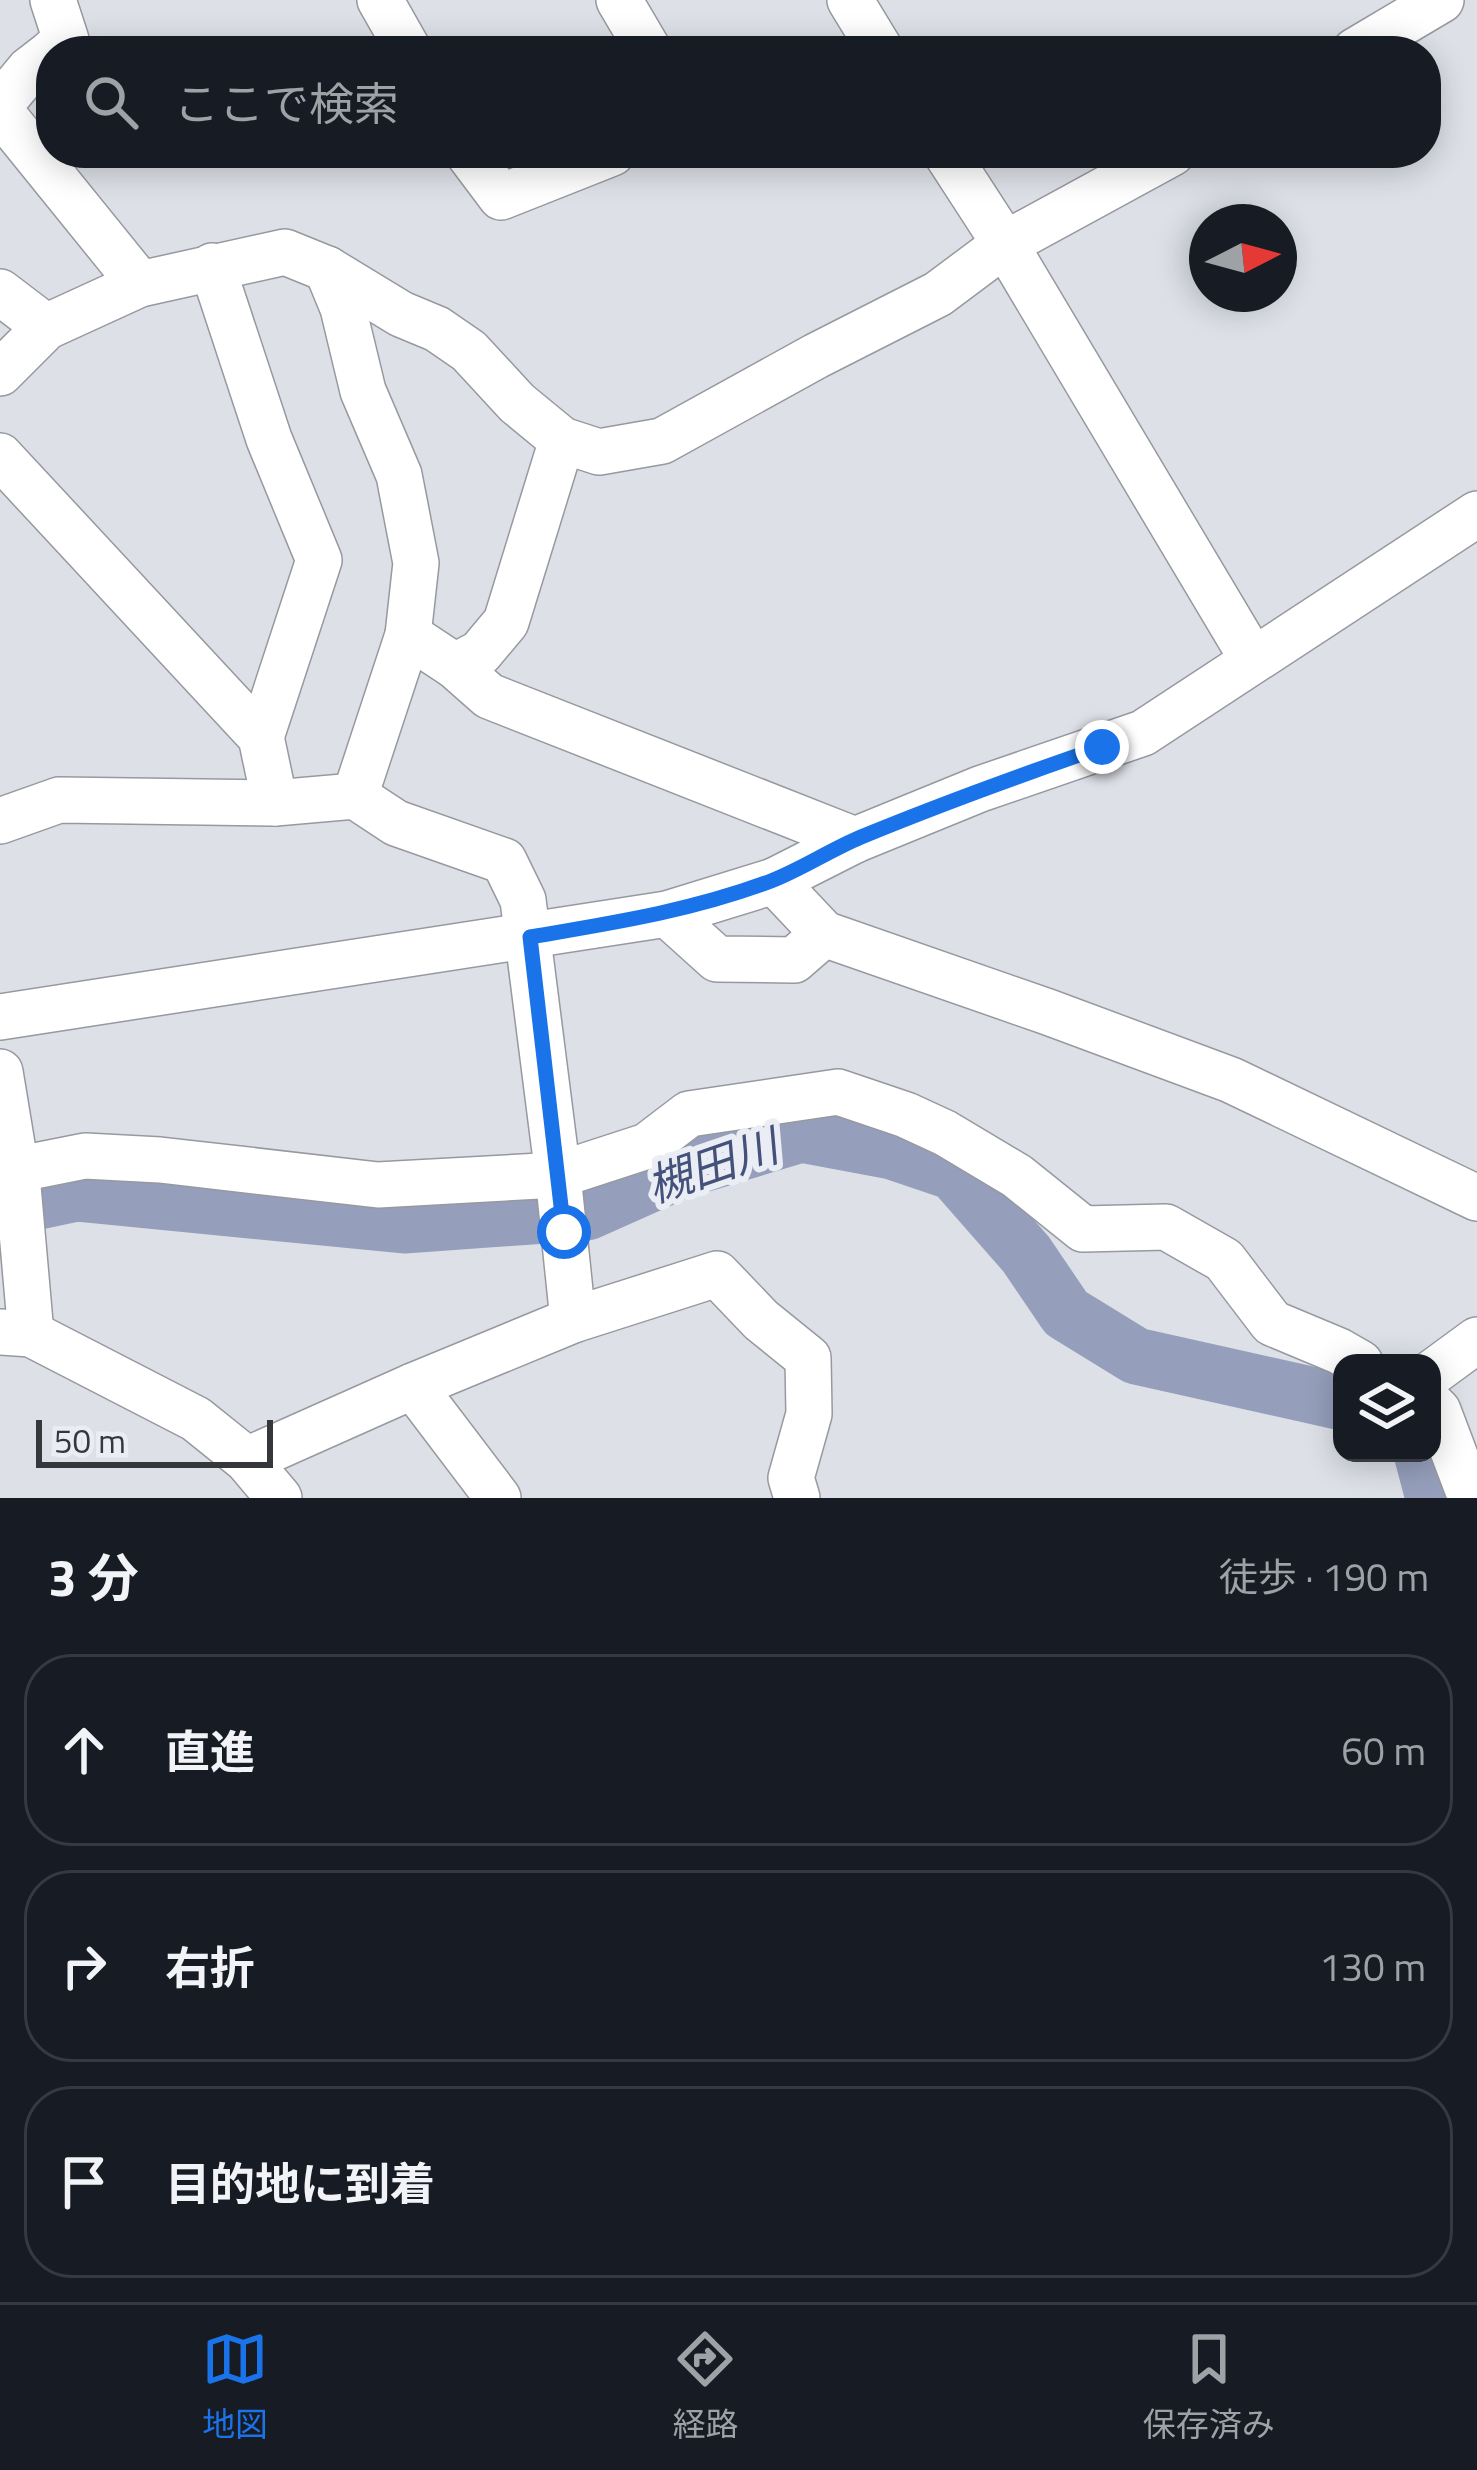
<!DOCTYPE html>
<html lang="ja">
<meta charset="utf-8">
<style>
:root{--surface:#171b24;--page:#242831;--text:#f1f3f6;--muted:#9ea1a6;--line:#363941;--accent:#1a73e8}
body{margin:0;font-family:"Titillium Web","Noto Sans JP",sans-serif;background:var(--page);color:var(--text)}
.controls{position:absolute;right:36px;bottom:36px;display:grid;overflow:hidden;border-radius:24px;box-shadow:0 6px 30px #0003}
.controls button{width:108px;height:108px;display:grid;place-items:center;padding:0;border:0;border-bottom:3px solid var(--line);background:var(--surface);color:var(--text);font:60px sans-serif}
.compass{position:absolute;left:1189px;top:204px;width:108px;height:108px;border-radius:50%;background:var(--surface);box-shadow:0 6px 30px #0003;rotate:84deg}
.scale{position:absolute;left:36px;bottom:30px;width:237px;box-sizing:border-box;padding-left:12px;border:6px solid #36373a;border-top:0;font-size:33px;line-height:42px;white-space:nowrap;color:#36373a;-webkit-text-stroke:9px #eaedf4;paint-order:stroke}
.stop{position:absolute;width:36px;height:36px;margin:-27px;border:9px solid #1a73e8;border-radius:50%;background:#fff}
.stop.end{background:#1a73e8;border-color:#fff;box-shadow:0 3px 12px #0008}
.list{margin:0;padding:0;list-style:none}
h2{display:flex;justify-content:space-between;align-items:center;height:156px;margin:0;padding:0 48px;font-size:51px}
h2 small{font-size:39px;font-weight:400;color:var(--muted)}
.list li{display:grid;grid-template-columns:78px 1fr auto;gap:36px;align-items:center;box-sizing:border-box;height:192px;margin:0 24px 24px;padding:0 24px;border:3px solid var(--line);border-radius:48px}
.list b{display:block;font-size:45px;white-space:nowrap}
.list em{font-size:39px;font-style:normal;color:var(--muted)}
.icon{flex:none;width:66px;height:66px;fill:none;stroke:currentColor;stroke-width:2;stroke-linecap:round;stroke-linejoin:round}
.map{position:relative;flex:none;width:1477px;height:1498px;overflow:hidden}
.search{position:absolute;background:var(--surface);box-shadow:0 6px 30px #0003;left:36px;right:36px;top:36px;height:132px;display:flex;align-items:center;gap:30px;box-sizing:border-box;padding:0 42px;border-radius:48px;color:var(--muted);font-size:45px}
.sheet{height:804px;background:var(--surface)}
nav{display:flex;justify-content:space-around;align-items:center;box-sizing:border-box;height:168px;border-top:3px solid var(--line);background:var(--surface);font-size:33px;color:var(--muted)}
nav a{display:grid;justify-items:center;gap:6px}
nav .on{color:var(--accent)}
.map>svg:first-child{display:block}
</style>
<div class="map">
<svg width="1477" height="1498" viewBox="0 0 1477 1498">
<rect width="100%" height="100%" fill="#dde0e7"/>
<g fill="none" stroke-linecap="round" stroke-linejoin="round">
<g stroke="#959fbb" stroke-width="57">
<polyline points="0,1209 76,1193 404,1225 587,1212 679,1171 801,1134 892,1151 954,1172 1026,1254 1066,1313 1136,1356 1342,1402"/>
<polyline points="1422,1453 1434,1498"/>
</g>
<g stroke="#9799a0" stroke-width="48">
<g id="minor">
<polyline points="380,0 409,51"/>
<polyline points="619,0 649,51"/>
<polyline points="850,0 881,51"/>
<polyline points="53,51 66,40 53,0"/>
<polyline points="1355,51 1441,0"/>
<polyline points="0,105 29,70 51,53"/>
<polyline points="0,111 140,284"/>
<polyline points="468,153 501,197 612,153"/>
<polyline points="946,153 1005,244 1253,660"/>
<polyline points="212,266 269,439 319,560 261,737"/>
<polyline points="327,269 343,308 363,391 399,475 416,563 408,635 455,666 480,653 506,622 562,440"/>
<polyline points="0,292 46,327"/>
<polyline points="0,373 46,327 140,284 285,252 327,269 401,314 437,329 469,351 517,403 562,440 599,452 662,441 816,356 938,294 1005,244 1172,153"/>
<polyline points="0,456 261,737 275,803"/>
<polyline points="455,666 489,696 855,840"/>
<polyline points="355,796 408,635"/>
<polyline points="0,821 59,800 275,803 355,796 396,823 504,861 523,900 558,1175 573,1320 413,1386 247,1460"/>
<polyline points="774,881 824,934 1048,1012 1231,1080 1477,1198"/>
<polyline points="667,914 717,959 794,960 824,934"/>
<polyline points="0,1017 667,914 774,881 855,840 980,789 1143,733 1477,514"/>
<polyline points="0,1072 17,1175 31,1334"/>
<polyline points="0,1173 85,1156 160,1160 378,1185 558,1175 647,1146 689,1114 838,1092 906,1115 945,1133 1017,1176 1083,1229 1166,1227 1224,1260 1272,1323 1339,1351 1360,1363"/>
<polyline points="573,1320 717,1274 761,1320 808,1358 809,1414 791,1478 797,1498"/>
<polyline points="0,1332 31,1334 196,1419 247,1460 279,1498"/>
<polyline points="1432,1373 1477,1340"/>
<polyline points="413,1386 498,1498"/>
<polyline points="1432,1405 1438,1411 1471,1498"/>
</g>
</g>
<use href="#minor" stroke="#fff" stroke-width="45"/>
</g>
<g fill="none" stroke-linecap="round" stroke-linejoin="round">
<path stroke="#1a73e8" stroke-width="15" d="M564,1232L530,937C612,923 691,911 771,881C802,869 830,850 861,837C941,804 1021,775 1102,747"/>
</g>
<g text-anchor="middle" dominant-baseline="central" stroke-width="12" stroke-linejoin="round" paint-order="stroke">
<g font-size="45" font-style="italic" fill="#43517b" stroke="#eaedf4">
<text transform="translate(712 1165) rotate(-19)">槻田川</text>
</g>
</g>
</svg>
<div class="controls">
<button><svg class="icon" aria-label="layers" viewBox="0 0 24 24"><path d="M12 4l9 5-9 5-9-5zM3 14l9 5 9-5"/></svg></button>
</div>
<svg class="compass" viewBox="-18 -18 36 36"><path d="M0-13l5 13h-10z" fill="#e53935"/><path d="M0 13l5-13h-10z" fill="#9ea1a6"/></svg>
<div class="scale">50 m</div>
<div class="stop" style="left:564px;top:1232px"></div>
<div class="stop end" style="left:1102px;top:747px"></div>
<div class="search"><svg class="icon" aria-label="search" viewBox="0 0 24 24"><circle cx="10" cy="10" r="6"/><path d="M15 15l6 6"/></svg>ここで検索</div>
</div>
<section class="sheet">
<h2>3 分<small>徒歩 · 190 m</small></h2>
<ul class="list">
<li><svg class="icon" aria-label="ahead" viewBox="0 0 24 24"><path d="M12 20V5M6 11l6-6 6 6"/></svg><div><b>直進</b></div><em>60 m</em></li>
<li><svg class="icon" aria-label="right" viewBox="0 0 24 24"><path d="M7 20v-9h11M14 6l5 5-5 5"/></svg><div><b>右折</b></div><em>130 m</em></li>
<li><svg class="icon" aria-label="arrive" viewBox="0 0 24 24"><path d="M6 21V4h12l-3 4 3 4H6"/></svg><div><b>目的地に到着</b></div></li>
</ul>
</section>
<nav>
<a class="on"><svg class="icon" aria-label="map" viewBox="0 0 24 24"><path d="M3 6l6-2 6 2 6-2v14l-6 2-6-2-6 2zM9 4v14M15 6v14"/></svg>地図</a>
<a><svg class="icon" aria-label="directions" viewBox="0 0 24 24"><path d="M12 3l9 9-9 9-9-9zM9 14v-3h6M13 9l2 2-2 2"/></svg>経路</a>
<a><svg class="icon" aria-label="saved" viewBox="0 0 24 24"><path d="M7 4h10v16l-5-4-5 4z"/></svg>保存済み</a>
</nav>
